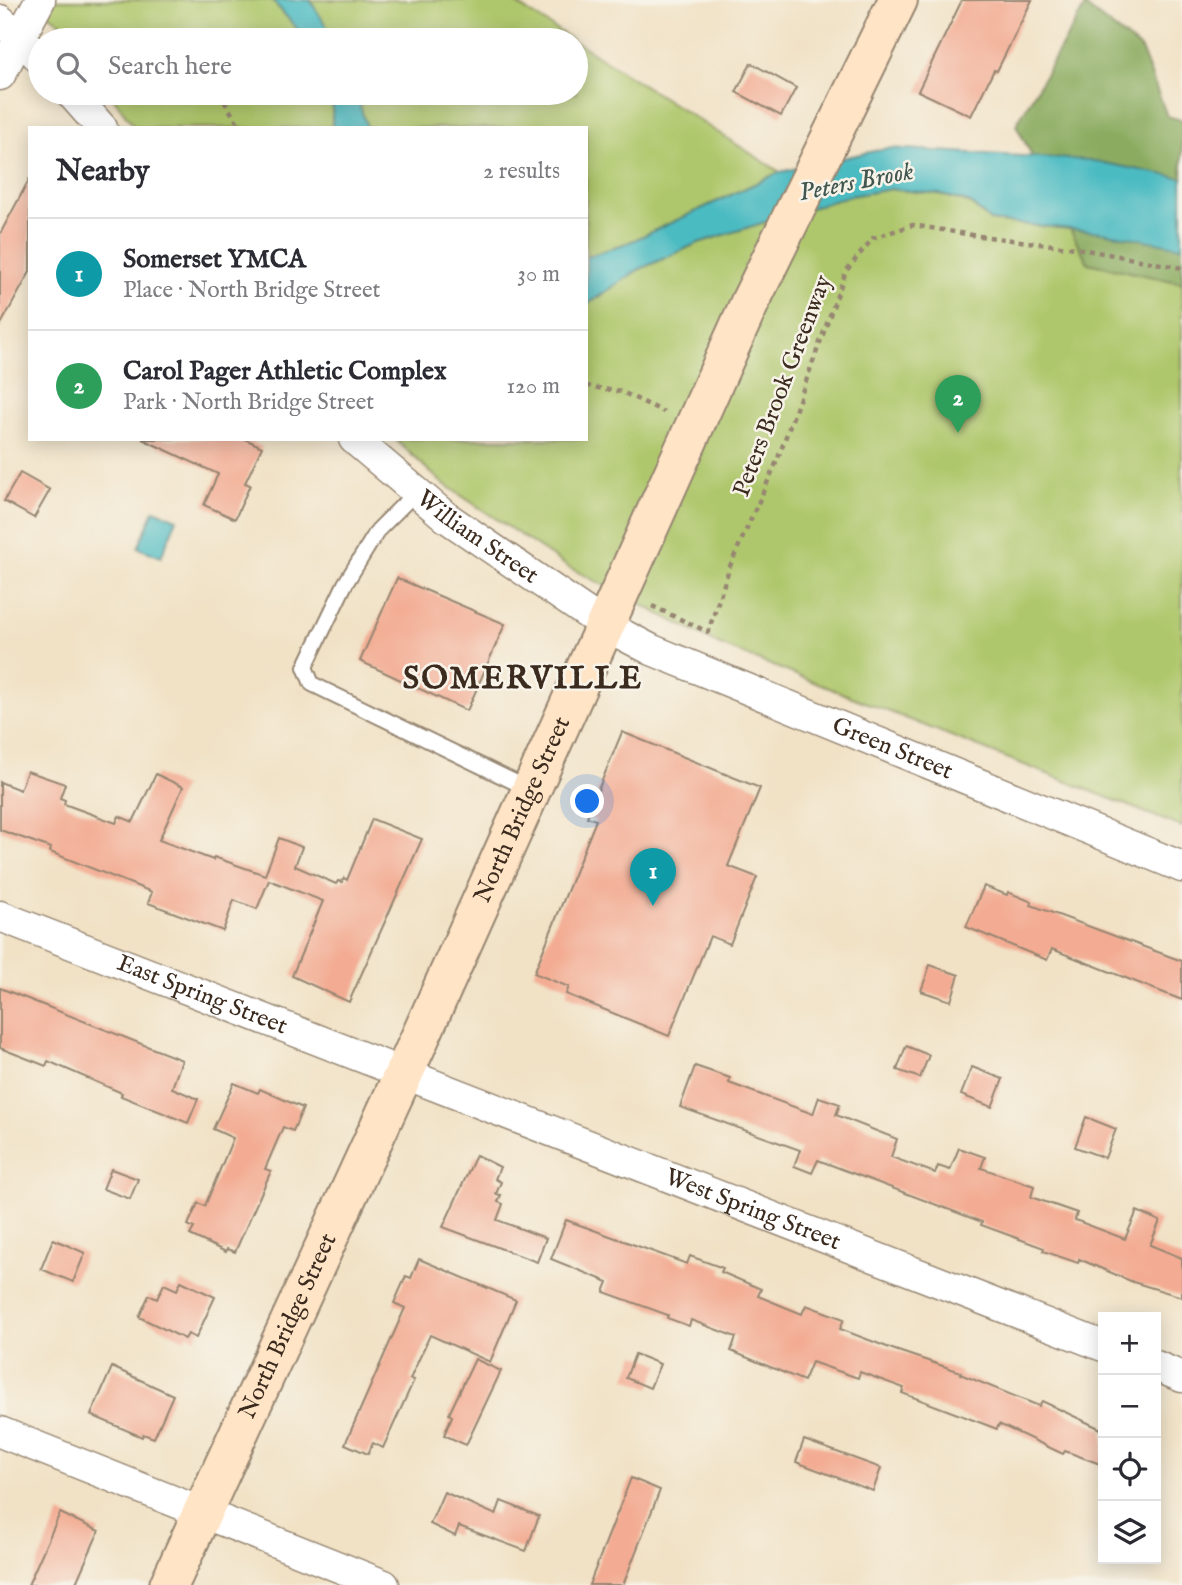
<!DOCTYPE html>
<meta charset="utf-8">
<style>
:root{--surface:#fff;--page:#f2f2f3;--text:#2b2b33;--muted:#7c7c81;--line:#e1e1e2;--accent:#c8321e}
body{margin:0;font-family:"IM FELL English",serif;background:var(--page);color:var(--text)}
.controls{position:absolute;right:21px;bottom:21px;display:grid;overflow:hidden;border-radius:0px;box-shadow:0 4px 18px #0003}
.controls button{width:63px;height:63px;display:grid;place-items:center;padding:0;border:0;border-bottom:2px solid var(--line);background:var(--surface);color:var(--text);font:35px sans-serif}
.you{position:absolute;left:588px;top:802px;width:24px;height:24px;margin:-18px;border:5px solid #fff;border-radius:50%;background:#1a73e8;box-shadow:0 0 0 10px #1a73e833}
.badge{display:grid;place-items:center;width:46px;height:46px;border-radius:50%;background:var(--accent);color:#fff;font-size:23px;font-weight:700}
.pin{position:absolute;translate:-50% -58px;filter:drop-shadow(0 2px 4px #0008)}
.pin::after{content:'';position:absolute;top:37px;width:24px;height:21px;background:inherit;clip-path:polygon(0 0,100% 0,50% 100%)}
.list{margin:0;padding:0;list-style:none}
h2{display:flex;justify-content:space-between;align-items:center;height:91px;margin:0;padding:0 28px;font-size:30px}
h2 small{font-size:23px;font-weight:400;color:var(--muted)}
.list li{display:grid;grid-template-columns:46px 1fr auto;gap:21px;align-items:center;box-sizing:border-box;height:112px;padding:0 28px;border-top:2px solid var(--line)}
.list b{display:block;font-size:26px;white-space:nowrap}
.list p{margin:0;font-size:23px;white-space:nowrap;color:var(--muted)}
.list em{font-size:23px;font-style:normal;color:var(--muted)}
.icon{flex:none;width:38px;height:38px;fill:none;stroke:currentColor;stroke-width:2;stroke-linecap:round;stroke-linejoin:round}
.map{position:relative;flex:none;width:1182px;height:1585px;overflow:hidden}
.search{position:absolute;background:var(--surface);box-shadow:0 4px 18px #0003;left:28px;top:28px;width:560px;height:77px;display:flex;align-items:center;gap:18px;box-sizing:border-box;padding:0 24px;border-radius:38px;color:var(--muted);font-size:26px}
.panel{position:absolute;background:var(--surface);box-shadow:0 4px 18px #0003;left:28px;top:126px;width:560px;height:315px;border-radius:0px}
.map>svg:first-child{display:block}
</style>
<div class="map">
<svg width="1182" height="1585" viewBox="0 0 1182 1585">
<rect width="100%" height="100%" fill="#f7f3e8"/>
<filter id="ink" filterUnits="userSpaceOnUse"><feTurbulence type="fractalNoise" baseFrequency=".0143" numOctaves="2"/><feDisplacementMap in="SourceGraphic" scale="14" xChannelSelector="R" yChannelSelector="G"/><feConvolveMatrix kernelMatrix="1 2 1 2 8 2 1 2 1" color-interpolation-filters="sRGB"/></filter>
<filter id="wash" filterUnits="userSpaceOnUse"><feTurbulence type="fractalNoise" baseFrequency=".00686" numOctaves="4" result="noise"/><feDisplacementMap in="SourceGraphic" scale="28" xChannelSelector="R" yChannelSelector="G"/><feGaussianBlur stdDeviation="1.57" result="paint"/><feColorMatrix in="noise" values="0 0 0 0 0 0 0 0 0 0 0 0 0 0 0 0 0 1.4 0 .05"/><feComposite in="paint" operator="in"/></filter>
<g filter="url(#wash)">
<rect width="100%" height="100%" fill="#f1e2c6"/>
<g fill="#afc76c" stroke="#757845" stroke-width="2">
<polygon points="29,0 272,0 307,40 74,40 65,26"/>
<polygon points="310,0 510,0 573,40 335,40"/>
<polygon points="576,42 780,172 630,242 586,257 586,128 367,128 356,93 576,93"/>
<polygon points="110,93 333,93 332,128 135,128"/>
<polygon points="891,189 939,194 971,204 990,221 1102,232 1182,247 1182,827 720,645 568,567 441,482 395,439 586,439 586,305 638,270 698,243 849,196"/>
</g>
<polygon fill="#8bac60" stroke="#636b3f" stroke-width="2" points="1085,6 1141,49 1167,116 1182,120 1182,283 1088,263 1016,125"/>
<g fill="#4cbbc2" stroke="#447270" stroke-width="2">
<polygon points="272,0 310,0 335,40 307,40"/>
<polygon points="333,93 356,93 367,128 332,128"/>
<polygon points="888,148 1089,160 1182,178 1182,247 1102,232 990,221 971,203 939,194 892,189 849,196 698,243 638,270 586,305 586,257 630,242 780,172"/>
<polygon points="154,510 177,519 161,557 138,548"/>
</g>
<g id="blocks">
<g fill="#f3ac93">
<polygon points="962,0 1032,0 997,71 994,70 971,116 918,91"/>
<polygon points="751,63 796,88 781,116 736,92"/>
<polygon points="30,178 30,272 0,326 0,234"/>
<polygon points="142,439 245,439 262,447 245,483 250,485 235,519 204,505 218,474"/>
<polygon points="20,473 50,490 34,518 4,501"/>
<polygon points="397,578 505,624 467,711 360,661"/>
<polygon points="622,732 760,788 728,866 757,877 730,944 710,936 669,1036 566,994 569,987 534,973 596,820 587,817"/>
<polygon points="27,771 65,784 60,798 65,800 64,804 116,823 119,816 133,822 156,774 183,787 159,840 213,860 214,857 265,875 279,838 302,847 295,866 336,884 338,881 342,882 344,878 347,880 372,819 422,839 349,1002 292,976 323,901 269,880 257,909 234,900 223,931 148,903 152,892 50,852 51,848 0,830 0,782 20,790"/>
<polygon points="984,886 1007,895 1008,892 1032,902 1031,905 1182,961 1182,1000 1052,949 1047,960 966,927"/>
<polygon points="930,965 959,975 951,1001 921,991"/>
<polygon points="0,988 182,1060 172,1088 198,1099 188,1123 121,1096 122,1093 48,1061 46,1066 0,1048"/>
<polygon points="906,1046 929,1055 920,1078 897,1070"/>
<polygon points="695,1066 730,1078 729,1083 813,1114 819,1097 840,1104 836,1115 897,1139 891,1157 935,1173 938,1166 950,1170 959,1148 985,1157 981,1168 1034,1186 1031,1197 1077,1213 1075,1220 1125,1239 1137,1211 1160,1221 1150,1245 1182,1258 1182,1297 1133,1282 1079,1259 1078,1263 1043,1251 1044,1248 981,1225 982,1222 818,1160 812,1173 794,1166 800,1150 680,1107"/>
<polygon points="972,1067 1003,1079 992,1107 961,1095"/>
<polygon points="234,1083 258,1093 260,1089 303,1108 293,1131 283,1127 265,1169 271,1171 235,1252 227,1249 226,1252 190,1235 194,1228 188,1225 198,1203 205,1206 233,1138 213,1129"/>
<polygon points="1086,1117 1116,1129 1105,1158 1075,1147"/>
<polygon points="476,1155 500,1167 495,1179 501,1182 496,1194 501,1195 498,1202 503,1204 497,1220 546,1238 537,1262 443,1227"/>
<polygon points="111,1169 138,1179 130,1199 103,1189"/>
<polygon points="566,1220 687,1264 690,1256 723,1268 721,1272 761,1289 758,1296 802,1314 806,1305 844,1319 840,1329 895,1350 961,1372 960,1374 1039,1406 1042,1401 1103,1430 1103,1465 1065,1451 1063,1454 999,1424 997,1429 902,1393 904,1388 860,1372 858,1378 812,1362 804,1381 731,1351 736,1337 691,1320 689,1326 667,1318 668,1315 604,1292 608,1282 551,1259"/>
<polygon points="53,1239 85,1253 73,1282 41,1269"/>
<polygon points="419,1259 516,1300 490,1362 430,1335 410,1379 414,1380 383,1448 373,1443 368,1454 345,1444 405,1308 394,1303 406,1276 411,1278"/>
<polygon points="181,1281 215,1297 196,1338 188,1334 185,1339 139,1317 149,1295 157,1299 164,1284 177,1290"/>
<polygon points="635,1354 660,1364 650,1388 626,1378"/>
<polygon points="475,1359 501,1371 466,1445 444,1435 452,1416 449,1414"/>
<polygon points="112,1367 173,1395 154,1438 143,1434 142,1437 91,1415"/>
<polygon points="804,1440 881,1468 873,1491 796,1462"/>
<polygon points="631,1478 660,1490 623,1585 589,1585"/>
<polygon points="444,1492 496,1515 501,1501 539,1516 526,1551 459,1526 455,1536 430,1524"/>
<polygon points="60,1513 99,1531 75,1585 28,1585"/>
</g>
</g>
</g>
<g filter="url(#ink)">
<use href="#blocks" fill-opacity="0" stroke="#968672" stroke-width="2"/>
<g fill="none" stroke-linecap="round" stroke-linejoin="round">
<g stroke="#968672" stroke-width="18">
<polyline id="lane" points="416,492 378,530 345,584 305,667 312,684 531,790"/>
</g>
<g stroke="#968672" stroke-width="33">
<g id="street">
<polyline points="0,20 20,37 40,59"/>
<polyline points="0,75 40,0"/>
<polyline points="71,93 102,128"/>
<path id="s1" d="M354,439L446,517L606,626L652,650L1182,867"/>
<path id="s2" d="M0,916L1103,1346"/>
<polyline points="1156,1366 1182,1377"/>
<polyline points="0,1432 384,1585"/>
</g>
</g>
<g stroke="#968672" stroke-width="42">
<g id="secondary">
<path id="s3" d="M169,1585L415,1049L751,300L898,0"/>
</g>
</g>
<g stroke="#968672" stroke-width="4.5" stroke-dasharray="5 5" stroke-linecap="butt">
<polyline points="219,93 241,128"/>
<polyline points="586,386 622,392 664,412"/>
<polyline points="652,606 708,632 730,566 777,461 846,271 873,238 913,225 972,235 1076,248 1182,268"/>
</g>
<use href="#lane" stroke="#fff" stroke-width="14"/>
<use href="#street" stroke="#fff" stroke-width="30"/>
<use href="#secondary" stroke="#ffe4c6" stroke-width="38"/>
</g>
</g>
<g text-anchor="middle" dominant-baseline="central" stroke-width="5" stroke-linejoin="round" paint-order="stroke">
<g font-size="24" fill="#3b2a1e" stroke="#f7f3e8">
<text transform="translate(783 386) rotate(-69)">Peters Brook Greenway</text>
<text stroke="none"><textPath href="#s1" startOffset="158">William Street</textPath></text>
<text stroke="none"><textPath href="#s1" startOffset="626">Green Street</textPath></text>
<text stroke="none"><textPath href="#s3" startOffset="852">North Bridge Street</textPath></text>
<text stroke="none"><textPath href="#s2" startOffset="217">East Spring Street</textPath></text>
<text stroke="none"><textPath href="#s2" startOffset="808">West Spring Street</textPath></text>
<text stroke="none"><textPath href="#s3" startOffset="285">North Bridge Street</textPath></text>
</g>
<g font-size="26" font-style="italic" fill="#40564f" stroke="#f7f3e8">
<text transform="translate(856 182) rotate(-11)">Peters Brook</text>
</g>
<g font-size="32" font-weight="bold" letter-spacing="2" fill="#3b2a1e" stroke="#f7f3e8">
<text x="523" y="679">SOMERVILLE</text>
</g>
</g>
</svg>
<div class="controls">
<button>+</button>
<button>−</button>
<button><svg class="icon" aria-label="locate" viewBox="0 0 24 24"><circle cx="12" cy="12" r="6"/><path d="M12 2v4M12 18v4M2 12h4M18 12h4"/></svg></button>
<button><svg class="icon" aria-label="layers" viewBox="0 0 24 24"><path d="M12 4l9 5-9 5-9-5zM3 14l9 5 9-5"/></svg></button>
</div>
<div class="you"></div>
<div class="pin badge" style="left:653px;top:906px;background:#0f9aa8">1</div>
<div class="pin badge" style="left:958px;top:433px;background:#2e9e5b">2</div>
<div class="search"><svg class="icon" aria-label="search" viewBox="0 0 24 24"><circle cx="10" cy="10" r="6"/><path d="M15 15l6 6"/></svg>Search here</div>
<section class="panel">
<h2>Nearby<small>2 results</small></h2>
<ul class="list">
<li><span class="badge" style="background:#0f9aa8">1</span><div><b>Somerset YMCA</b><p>Place · North Bridge Street</p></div><em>30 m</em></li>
<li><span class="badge" style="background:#2e9e5b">2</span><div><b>Carol Pager Athletic Complex</b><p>Park · North Bridge Street</p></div><em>120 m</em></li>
</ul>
</section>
</div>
